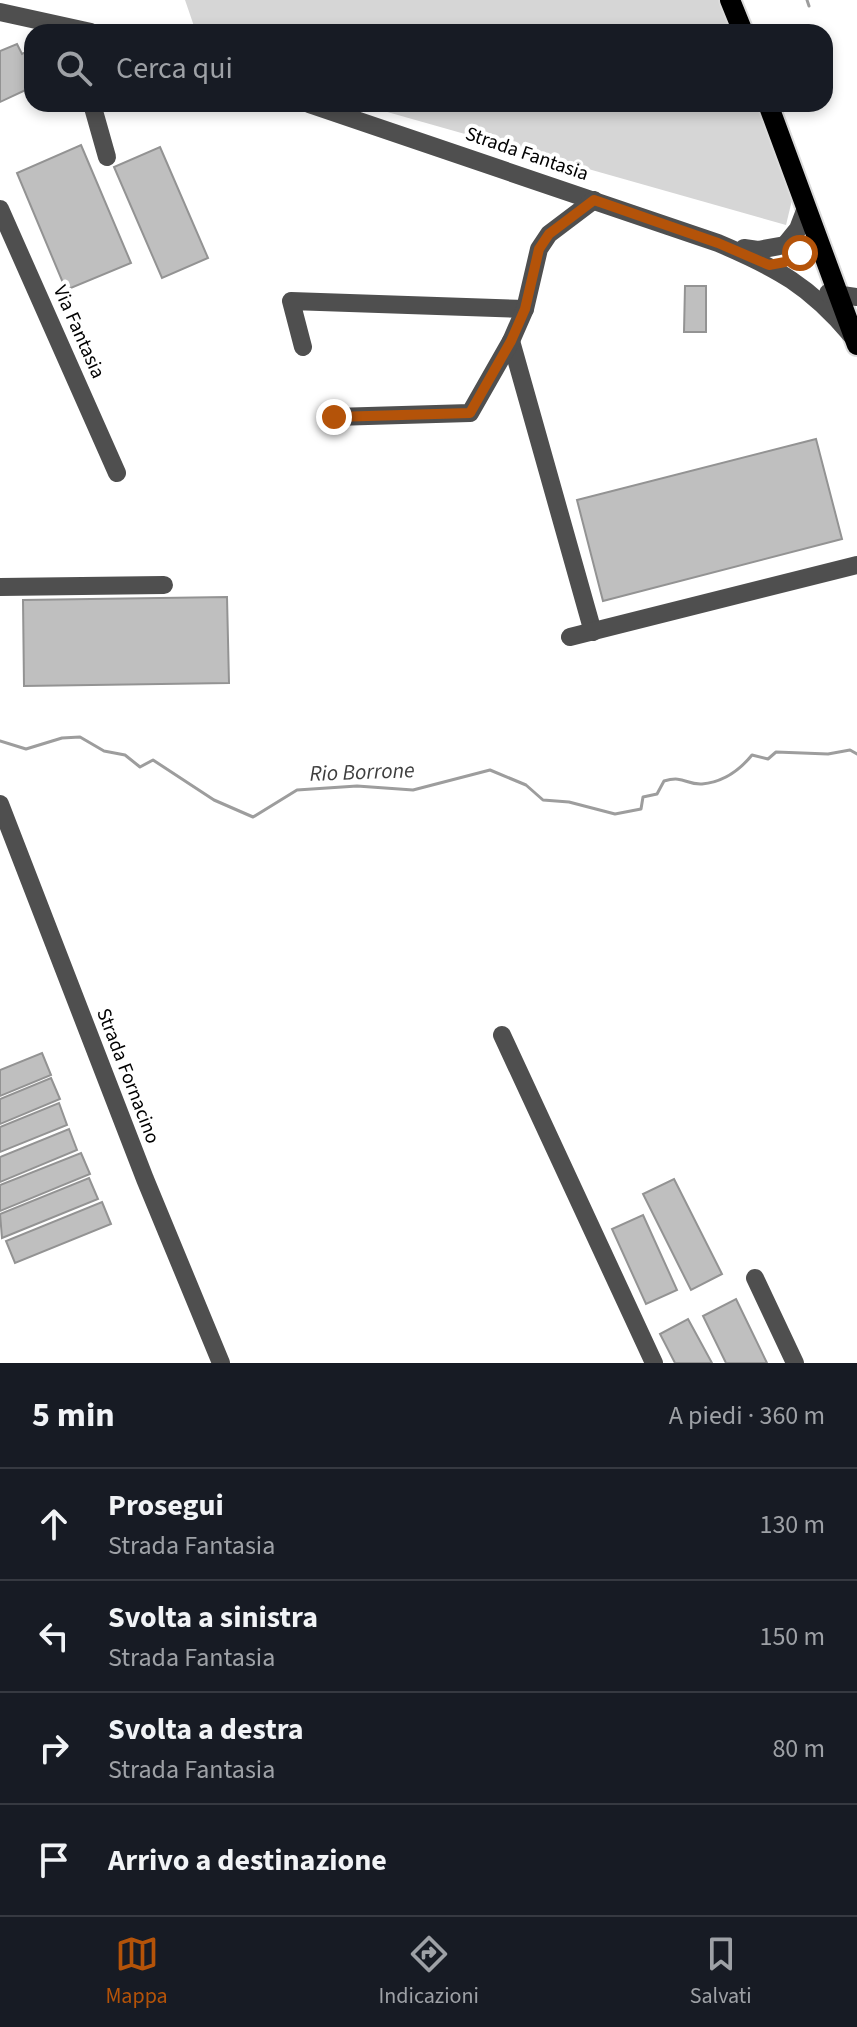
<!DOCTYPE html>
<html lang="it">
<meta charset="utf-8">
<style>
:root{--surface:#171b24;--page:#20242c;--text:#f1f3f6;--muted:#9ea1a6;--line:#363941;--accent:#b45309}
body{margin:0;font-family:"Source Sans 3",sans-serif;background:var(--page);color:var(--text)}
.stop{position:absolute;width:24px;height:24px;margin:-18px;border:6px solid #b45309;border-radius:50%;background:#fff}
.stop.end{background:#b45309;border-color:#fff;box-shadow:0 2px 8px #0008}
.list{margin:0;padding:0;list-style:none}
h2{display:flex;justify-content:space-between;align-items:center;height:104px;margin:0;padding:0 32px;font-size:34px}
h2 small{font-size:26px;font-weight:400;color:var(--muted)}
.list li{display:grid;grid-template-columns:52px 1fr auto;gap:24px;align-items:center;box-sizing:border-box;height:112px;padding:0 32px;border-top:2px solid var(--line)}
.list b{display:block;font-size:30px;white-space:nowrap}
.list p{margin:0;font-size:26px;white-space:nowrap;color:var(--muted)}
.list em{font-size:26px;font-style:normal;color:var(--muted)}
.icon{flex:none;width:44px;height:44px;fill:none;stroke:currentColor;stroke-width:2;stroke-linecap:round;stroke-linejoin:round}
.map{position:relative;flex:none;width:857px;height:1363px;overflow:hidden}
.search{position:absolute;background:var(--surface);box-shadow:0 4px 12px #0003;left:24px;right:24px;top:24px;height:88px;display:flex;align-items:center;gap:20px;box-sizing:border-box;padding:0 28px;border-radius:24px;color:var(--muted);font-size:30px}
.sheet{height:552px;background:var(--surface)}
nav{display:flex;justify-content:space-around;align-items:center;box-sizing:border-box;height:112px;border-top:2px solid var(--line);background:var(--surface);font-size:22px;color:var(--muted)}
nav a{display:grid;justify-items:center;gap:4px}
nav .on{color:var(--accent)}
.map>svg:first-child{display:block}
</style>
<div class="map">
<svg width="857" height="1363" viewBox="0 0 857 1363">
<rect width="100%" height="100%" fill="#fff"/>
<g fill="#d6d6d6">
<polygon points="185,0 720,0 731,32 196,32"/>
<polygon points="359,104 757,104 792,200 786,225"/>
</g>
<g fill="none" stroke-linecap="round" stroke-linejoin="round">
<g stroke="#9d9d9d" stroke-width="3">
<polyline points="807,0 809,6"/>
<path d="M0,741L26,749L62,738L80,737L104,751L125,755L140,767L153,760L214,800L253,817L297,790L357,786L413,790L490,770L526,785L543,800L569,802L615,814L641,809L643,797L657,794L664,781C684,775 686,785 702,784C724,782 739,771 752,755L768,759L776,752L828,754L850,750L857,754"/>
</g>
</g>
<g fill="#bfbfbf" stroke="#939393" stroke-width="2">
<polygon points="17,44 22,54 32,49 32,87 0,102 0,51"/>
<polygon points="81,145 131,263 66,290 17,173"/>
<polygon points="160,147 208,258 162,278 114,167"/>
<polygon points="685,286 706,286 706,332 684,332"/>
<polygon points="816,439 842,539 603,601 577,500"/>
<polygon points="227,597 229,683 24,686 23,600"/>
<polygon points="42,1053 51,1075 0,1096 0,1070"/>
<polygon points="51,1078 60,1099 0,1124 0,1099"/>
<polygon points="59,1103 67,1125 0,1152 0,1127"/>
<polygon points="69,1129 77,1150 0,1182 0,1157"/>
<polygon points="81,1153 90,1174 0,1211 0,1185"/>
<polygon points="89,1178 98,1199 2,1238 0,1214"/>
<polygon points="674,1179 722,1274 691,1290 643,1194"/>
<polygon points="102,1202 111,1224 15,1263 6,1241"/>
<polygon points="643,1215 677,1290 646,1304 612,1229"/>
<polygon points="736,1299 767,1363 726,1363 703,1316"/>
<polygon points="688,1319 712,1363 675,1363 660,1334"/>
</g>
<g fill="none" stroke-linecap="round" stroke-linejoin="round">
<g stroke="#dbdbdb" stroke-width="24">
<g id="major">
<polyline points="730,0 743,32"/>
<polyline points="768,104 857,345"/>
</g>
</g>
<g stroke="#4f4f4f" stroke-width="18">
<polyline points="0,12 91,32"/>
<polyline points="92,104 107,157"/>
<path d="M309,104L718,243C777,268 810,286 852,336"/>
<polyline points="0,209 117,473"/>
<polyline points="785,245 798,229 806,208"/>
<polyline points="744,248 758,250 785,245 807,247"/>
<polyline points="828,293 857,297"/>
<polyline points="511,341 593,632"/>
<polyline points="303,347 291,301 525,309"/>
<polyline points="334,417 470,413 511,341 525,309 539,249 549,234 594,200"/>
<polyline points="0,587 164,585"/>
<polyline points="570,637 857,565"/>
<polyline points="0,804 145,1179 221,1363"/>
<polyline points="502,1035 654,1363"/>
<polyline points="755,1278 795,1363"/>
</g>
<use href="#major" stroke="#000" stroke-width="20"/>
</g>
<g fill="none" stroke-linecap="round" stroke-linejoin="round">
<polyline stroke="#b45309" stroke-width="10" points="334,417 470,413 511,341 525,309 539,249 549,234 594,200 718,243 769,265 785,262 800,253"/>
</g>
<g text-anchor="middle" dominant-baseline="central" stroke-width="8" stroke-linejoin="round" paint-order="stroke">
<g font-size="20" fill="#000" stroke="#fff">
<text transform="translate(527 154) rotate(19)">Strada Fantasia</text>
<text transform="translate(79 332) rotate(66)">Via Fantasia</text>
<text transform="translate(128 1076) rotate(69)">Strada Fornacino</text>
</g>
<g font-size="22" font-style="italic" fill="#3e3e3e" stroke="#fff">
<text transform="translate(362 772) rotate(-2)">Rio Borrone</text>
</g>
</g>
</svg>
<div class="stop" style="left:800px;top:253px"></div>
<div class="stop end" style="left:334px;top:417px"></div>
<div class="search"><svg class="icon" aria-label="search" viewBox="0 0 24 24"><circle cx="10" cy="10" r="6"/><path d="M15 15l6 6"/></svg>Cerca qui</div>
</div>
<section class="sheet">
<h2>5 min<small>A piedi · 360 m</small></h2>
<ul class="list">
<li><svg class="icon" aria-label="ahead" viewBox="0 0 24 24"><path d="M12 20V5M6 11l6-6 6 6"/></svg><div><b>Prosegui</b><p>Strada Fantasia</p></div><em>130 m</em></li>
<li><svg class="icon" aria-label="left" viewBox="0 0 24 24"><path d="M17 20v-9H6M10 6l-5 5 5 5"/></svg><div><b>Svolta a sinistra</b><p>Strada Fantasia</p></div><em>150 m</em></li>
<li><svg class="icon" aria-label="right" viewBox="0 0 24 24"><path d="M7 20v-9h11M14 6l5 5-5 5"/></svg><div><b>Svolta a destra</b><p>Strada Fantasia</p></div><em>80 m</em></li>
<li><svg class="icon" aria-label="arrive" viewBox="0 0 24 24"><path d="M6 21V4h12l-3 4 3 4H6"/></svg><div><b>Arrivo a destinazione</b></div></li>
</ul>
</section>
<nav>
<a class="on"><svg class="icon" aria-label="map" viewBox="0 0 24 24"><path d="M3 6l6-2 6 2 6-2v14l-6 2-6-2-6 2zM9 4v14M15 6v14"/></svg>Mappa</a>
<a><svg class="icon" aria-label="directions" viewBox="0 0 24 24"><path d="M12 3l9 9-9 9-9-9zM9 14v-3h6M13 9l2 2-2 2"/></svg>Indicazioni</a>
<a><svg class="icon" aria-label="saved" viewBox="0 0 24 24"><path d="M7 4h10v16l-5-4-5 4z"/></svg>Salvati</a>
</nav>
